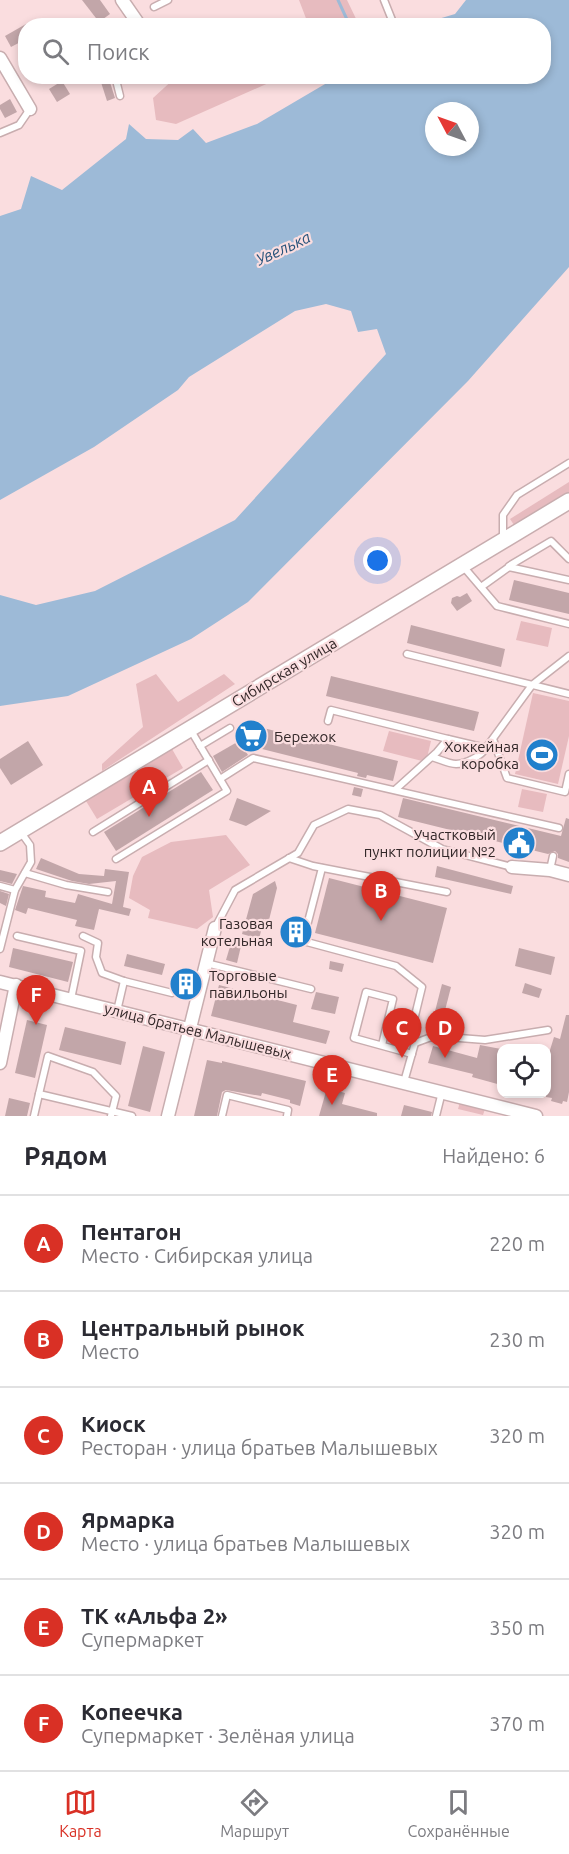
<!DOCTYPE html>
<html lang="ru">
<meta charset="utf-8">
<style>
:root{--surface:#fff;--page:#f2f2f3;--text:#2b2b33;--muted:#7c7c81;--line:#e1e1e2;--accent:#d93025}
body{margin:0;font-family:Ubuntu,sans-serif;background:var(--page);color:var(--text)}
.controls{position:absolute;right:18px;bottom:18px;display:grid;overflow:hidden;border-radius:12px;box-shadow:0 3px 9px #0003}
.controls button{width:54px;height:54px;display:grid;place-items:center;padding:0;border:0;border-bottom:2px solid var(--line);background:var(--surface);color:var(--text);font:30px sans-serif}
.compass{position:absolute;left:425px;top:102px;width:54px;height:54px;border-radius:50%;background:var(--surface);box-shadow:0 3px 9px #0003;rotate:311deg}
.you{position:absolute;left:378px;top:561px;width:21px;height:21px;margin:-15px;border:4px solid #fff;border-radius:50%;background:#1a73e8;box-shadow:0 0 0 9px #1a73e833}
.badge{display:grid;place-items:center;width:39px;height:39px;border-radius:50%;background:var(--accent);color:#fff;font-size:20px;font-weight:700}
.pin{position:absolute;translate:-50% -50px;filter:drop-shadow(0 2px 3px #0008)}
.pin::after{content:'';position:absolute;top:32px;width:21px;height:18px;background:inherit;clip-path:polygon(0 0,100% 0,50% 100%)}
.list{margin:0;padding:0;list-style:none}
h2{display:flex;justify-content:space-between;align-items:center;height:78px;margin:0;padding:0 24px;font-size:26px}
h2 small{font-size:20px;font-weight:400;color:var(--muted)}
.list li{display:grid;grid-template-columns:39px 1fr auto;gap:18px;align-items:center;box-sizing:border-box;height:96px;padding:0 24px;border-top:2px solid var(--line)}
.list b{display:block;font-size:22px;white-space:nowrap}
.list p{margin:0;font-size:20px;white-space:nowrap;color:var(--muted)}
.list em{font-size:20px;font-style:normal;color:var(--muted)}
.icon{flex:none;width:33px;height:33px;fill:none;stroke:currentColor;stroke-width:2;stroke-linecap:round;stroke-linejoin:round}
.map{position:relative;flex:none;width:569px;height:1116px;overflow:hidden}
.search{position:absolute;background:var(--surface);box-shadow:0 3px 9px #0003;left:18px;right:18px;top:18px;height:66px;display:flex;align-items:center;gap:15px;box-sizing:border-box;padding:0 21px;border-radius:24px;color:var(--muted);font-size:22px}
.sheet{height:654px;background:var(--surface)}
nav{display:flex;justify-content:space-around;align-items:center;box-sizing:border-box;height:84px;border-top:2px solid var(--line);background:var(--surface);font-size:16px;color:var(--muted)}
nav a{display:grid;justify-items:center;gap:3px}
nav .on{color:var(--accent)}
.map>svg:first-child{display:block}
</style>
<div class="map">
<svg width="569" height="1116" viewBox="0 0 569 1116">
<rect width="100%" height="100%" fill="#fadddf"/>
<g fill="#e7bbbf">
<polygon points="299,0 347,0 359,25 296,25 307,21"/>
<polygon points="176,77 176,76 282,77 176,124 156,120 153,98"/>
<polygon points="569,482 569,495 516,528 510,519"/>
<polygon points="521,621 552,628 548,647 516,640"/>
<polygon points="156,674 178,702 224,674 235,684 102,771 102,764 143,727 136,684"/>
<polygon points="533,693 569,701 569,736 558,784 515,774"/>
<polygon points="389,731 431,741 426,762 383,751"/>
<polygon points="172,749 183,768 97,819 86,801"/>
<polygon points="522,789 547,794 543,812 518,807"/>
<polygon points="226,835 250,865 209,890 213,917 197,929 148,918 150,910 129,898 133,876 142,857 171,842"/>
<polygon points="460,1102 485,1109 483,1115 458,1109"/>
</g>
<path fill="#9dbad7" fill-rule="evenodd" d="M466,0H569V267L468,381L248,602L191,639L68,696L0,706V595L36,605L95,591L235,520L386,354L377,329L358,332L351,311L326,304L295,311L189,377L178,390L94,447L0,500V216L21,209L31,176L62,190L126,139L129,124L146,139L178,140L193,129L206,143L257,124L337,77L544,76V26L418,25L455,14ZM434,111H470V147H434Z"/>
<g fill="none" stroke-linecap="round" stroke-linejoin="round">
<polyline stroke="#9dbad7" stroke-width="3" points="338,0 350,26"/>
</g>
<g fill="#c2a6a9">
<polygon points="82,0 100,0 110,14 99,22"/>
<polygon points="26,24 26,39 11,47 5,36"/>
<polygon points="99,76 108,76 115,98 107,101"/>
<polygon points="62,81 70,94 57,102 49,89"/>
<polygon points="10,99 17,112 5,118 0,109 0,105"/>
<polygon points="514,580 569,593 569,614 509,600"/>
<polygon points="467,593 472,601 457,611 451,603 452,598 457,596 460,597"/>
<polygon points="411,625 505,649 501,667 407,643"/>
<polygon points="331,676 479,712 474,731 326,696"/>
<polygon points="251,725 398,761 393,781 367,775 366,778 357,776 358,773 246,745"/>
<polygon points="28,741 43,765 11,785 0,768 0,759"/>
<polygon points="239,741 248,755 222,772 213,756"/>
<polygon points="201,772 213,790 116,851 104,832"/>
<polygon points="354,787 363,789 361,797 352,795"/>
<polygon points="237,798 271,811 246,826 229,820"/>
<polygon points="403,798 561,836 566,818 569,819 569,862 558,858 558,854 555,851 548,854 398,817"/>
<polygon points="41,858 79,874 104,876 105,869 129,872 123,907 131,909 129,916 99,909 94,930 75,926 77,920 28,908 26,914 15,910 23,886 46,891 45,897 75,903 78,894 112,904 116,881 89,884 72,881 36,869"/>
<polygon points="437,866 513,886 511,894 435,877"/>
<polygon points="0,870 17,874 12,884 0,881"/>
<polygon points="329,878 447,908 433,963 315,933"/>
<polygon points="275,881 277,888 269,920 264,919 259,939 242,934 253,894"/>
<polygon points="0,891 9,894 6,906 0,903"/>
<polygon points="293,924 301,926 298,940 290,937"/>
<polygon points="231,943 241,946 237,963 226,960"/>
<polygon points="13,948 73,962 68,982 9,967"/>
<polygon points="519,948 555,957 551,975 515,966"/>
<polygon points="127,954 165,964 162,975 124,966"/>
<polygon points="330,961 344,964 342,972 329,969"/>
<polygon points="525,983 542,989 539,998 522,993"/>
<polygon points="442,984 451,987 441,1026 432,1023"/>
<polygon points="219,985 297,1005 293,1022 330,1031 326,1044 211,1016"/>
<polygon points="316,992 339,997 335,1014 311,1009"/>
<polygon points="566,1015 569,1015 569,1092 567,1102 563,1101 562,1104 551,1101 552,1098 546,1097 546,1063 554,1037 560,1039"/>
<polygon points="395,1018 403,1019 401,1030 393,1029"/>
<polygon points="27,1020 47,1025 35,1078 15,1073"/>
<polygon points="65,1027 126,1042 121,1065 59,1050"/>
<polygon points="480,1045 501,1049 497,1066 501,1067 501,1085 472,1077 473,1074 428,1063 433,1046 477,1058"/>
<polygon points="143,1046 165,1052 150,1112 128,1106"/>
<polygon points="207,1060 222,1063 222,1061 306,1081 300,1106 290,1103 290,1100 262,1093 261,1096 226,1090 222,1092 217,1116 194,1116"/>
<polygon points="327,1088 345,1093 342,1104 377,1113 377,1116 319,1116"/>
<polygon points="9,1098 30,1103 27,1116 5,1116"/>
<polygon points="404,1105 432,1112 431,1116 401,1116"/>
</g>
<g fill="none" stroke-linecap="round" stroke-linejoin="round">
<g stroke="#c8adaf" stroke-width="9">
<g id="service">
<polyline points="384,0 394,25"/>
<polyline points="154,7 168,0"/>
<polyline points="115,76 120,96"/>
<polyline points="0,133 19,125 30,109"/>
<polyline points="503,539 503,515 517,495 569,463"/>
<polyline points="462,565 497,606 569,624"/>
<polyline points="509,566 551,541 569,559"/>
<polyline points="481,587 509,567 569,580"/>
<polyline points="407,654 569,694"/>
<polyline points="328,721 331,710 448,739"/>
<polyline points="493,739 507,778 565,792 569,774"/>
<polyline points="200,746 230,728"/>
<path d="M432,757C439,759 449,764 456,764C466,764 481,756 486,748"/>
<polyline points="220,779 253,758 559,828"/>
<polyline points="396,789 437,752 448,739 486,748 532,685 569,656"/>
<polyline points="93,832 209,760"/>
<polyline points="289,858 313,866 447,892"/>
<polyline points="116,859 227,791 190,729"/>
<polyline points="322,868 303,941 396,966 422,987 413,1024 415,1043 404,1082"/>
<polyline points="550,870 553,856"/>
<polyline points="25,873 66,885 108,892"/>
<polyline points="0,886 15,890"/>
<polyline points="215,928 235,890 298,853 314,825 348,809 380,815 442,849 512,867"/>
<polyline points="17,936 81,951 71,999"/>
<polyline points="83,936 98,943 96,957 102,973 124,981"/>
<polyline points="0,949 15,890 31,862 30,845 20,831"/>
<polyline points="206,963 311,989"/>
<polyline points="117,1011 124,981 172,993"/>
<polyline points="415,1043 434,1036 485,1040 548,1030"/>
<polyline points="382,1045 393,999 366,992 354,1038 412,1054"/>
<polyline points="39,1094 48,1056 93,1072 116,1096 111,1116"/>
<polyline points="34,1116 39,1094 132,1116"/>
<polyline points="222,1116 227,1095 288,1110 287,1116"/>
<polyline points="436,1116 442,1092"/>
</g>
</g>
<g stroke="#c8adaf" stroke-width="15">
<g id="minor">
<polyline points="122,0 140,26"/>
<polyline points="0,58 30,109"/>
<polyline points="512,867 550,870 569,875"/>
<polyline points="0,982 536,1116"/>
<polyline points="0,1063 16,985"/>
<polyline points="168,1116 215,928"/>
</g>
</g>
<g stroke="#c8adaf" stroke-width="18">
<polyline id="tertiary" points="0,843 569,501"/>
</g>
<use href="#service" stroke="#fff" stroke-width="6"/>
<use href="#minor" stroke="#fff" stroke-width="12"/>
<use href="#tertiary" stroke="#fff" stroke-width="15"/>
</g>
<defs>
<g id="supermarket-disc" transform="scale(1.725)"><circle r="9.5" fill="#2180cc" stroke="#fadddf"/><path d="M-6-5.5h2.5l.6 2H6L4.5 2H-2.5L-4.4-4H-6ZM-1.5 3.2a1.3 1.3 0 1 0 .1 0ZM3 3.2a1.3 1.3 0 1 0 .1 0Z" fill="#fff"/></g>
<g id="stadium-disc" transform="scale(1.725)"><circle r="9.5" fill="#2180cc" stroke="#fadddf"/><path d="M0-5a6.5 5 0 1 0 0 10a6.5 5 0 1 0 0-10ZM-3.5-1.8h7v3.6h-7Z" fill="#fff"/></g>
<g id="civic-disc" transform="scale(1.725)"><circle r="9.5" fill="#2180cc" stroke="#fadddf"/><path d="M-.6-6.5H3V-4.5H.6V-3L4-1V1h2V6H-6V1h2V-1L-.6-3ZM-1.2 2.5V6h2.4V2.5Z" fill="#fff"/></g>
<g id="building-disc" transform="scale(1.725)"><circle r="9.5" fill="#2180cc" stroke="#fadddf"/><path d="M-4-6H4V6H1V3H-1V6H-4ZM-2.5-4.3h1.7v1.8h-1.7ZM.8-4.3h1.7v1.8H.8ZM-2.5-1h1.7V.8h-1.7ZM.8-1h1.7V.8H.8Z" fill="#fff"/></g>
</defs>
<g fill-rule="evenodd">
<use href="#supermarket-disc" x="251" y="736"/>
<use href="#stadium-disc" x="542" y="755"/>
<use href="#civic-disc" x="519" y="843"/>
<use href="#building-disc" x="296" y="932"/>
<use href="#building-disc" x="186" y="984"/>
</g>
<g text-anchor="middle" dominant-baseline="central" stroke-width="4.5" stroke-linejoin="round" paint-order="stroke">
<g font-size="15" fill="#322728" stroke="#fadddf">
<text transform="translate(284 672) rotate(-31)">Сибирская улица</text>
<text transform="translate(198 1031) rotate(14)">улица братьев Малышевых</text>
</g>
<g font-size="15" fill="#322728" stroke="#fadddf" text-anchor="end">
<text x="274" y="736" text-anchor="start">Бережок</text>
<text x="519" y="746">Хоккейная<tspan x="519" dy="17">коробка</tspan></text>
<text x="496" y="834">Участковый<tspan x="496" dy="17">пункт полиции №2</tspan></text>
<text x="273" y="923">Газовая<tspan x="273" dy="17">котельная</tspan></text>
<text x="209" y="975" text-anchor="start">Торговые<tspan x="209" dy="17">павильоны</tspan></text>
</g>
<g font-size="16" font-style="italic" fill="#26527a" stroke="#fadddf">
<text transform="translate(283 248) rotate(-25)">Увелька</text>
</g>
</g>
</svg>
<div class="controls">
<button><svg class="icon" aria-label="locate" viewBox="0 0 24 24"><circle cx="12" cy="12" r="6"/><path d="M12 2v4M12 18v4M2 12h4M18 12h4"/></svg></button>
</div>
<svg class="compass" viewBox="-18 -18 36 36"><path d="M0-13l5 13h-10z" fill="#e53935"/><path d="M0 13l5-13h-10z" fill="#7c7c81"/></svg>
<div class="you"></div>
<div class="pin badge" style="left:149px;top:817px">A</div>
<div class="pin badge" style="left:381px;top:921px">B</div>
<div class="pin badge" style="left:402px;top:1058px">C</div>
<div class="pin badge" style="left:445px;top:1058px">D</div>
<div class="pin badge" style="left:332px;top:1105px">E</div>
<div class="pin badge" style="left:36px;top:1025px">F</div>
<div class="search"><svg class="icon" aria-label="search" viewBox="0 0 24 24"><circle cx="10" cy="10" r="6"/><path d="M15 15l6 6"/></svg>Поиск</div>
</div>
<section class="sheet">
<h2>Рядом<small>Найдено: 6</small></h2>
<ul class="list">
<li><span class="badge">A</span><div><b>Пентагон</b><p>Место · Сибирская улица</p></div><em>220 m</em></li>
<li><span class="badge">B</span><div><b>Центральный рынок</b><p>Место</p></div><em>230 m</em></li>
<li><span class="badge">C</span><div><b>Киоск</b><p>Ресторан · улица братьев Малышевых</p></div><em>320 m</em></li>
<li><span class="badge">D</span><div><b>Ярмарка</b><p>Место · улица братьев Малышевых</p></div><em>320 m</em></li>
<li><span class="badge">E</span><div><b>ТК «Альфа 2»</b><p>Супермаркет</p></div><em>350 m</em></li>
<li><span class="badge">F</span><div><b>Копеечка</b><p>Супермаркет · Зелёная улица</p></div><em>370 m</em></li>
</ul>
</section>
<nav>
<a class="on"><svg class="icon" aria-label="map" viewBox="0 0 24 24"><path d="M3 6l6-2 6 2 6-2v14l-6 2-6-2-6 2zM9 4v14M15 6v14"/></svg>Карта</a>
<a><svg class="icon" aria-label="directions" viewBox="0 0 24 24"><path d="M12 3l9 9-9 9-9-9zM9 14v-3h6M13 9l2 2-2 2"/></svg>Маршрут</a>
<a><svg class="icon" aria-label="saved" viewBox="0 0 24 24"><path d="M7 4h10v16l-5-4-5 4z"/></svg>Сохранённые</a>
</nav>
